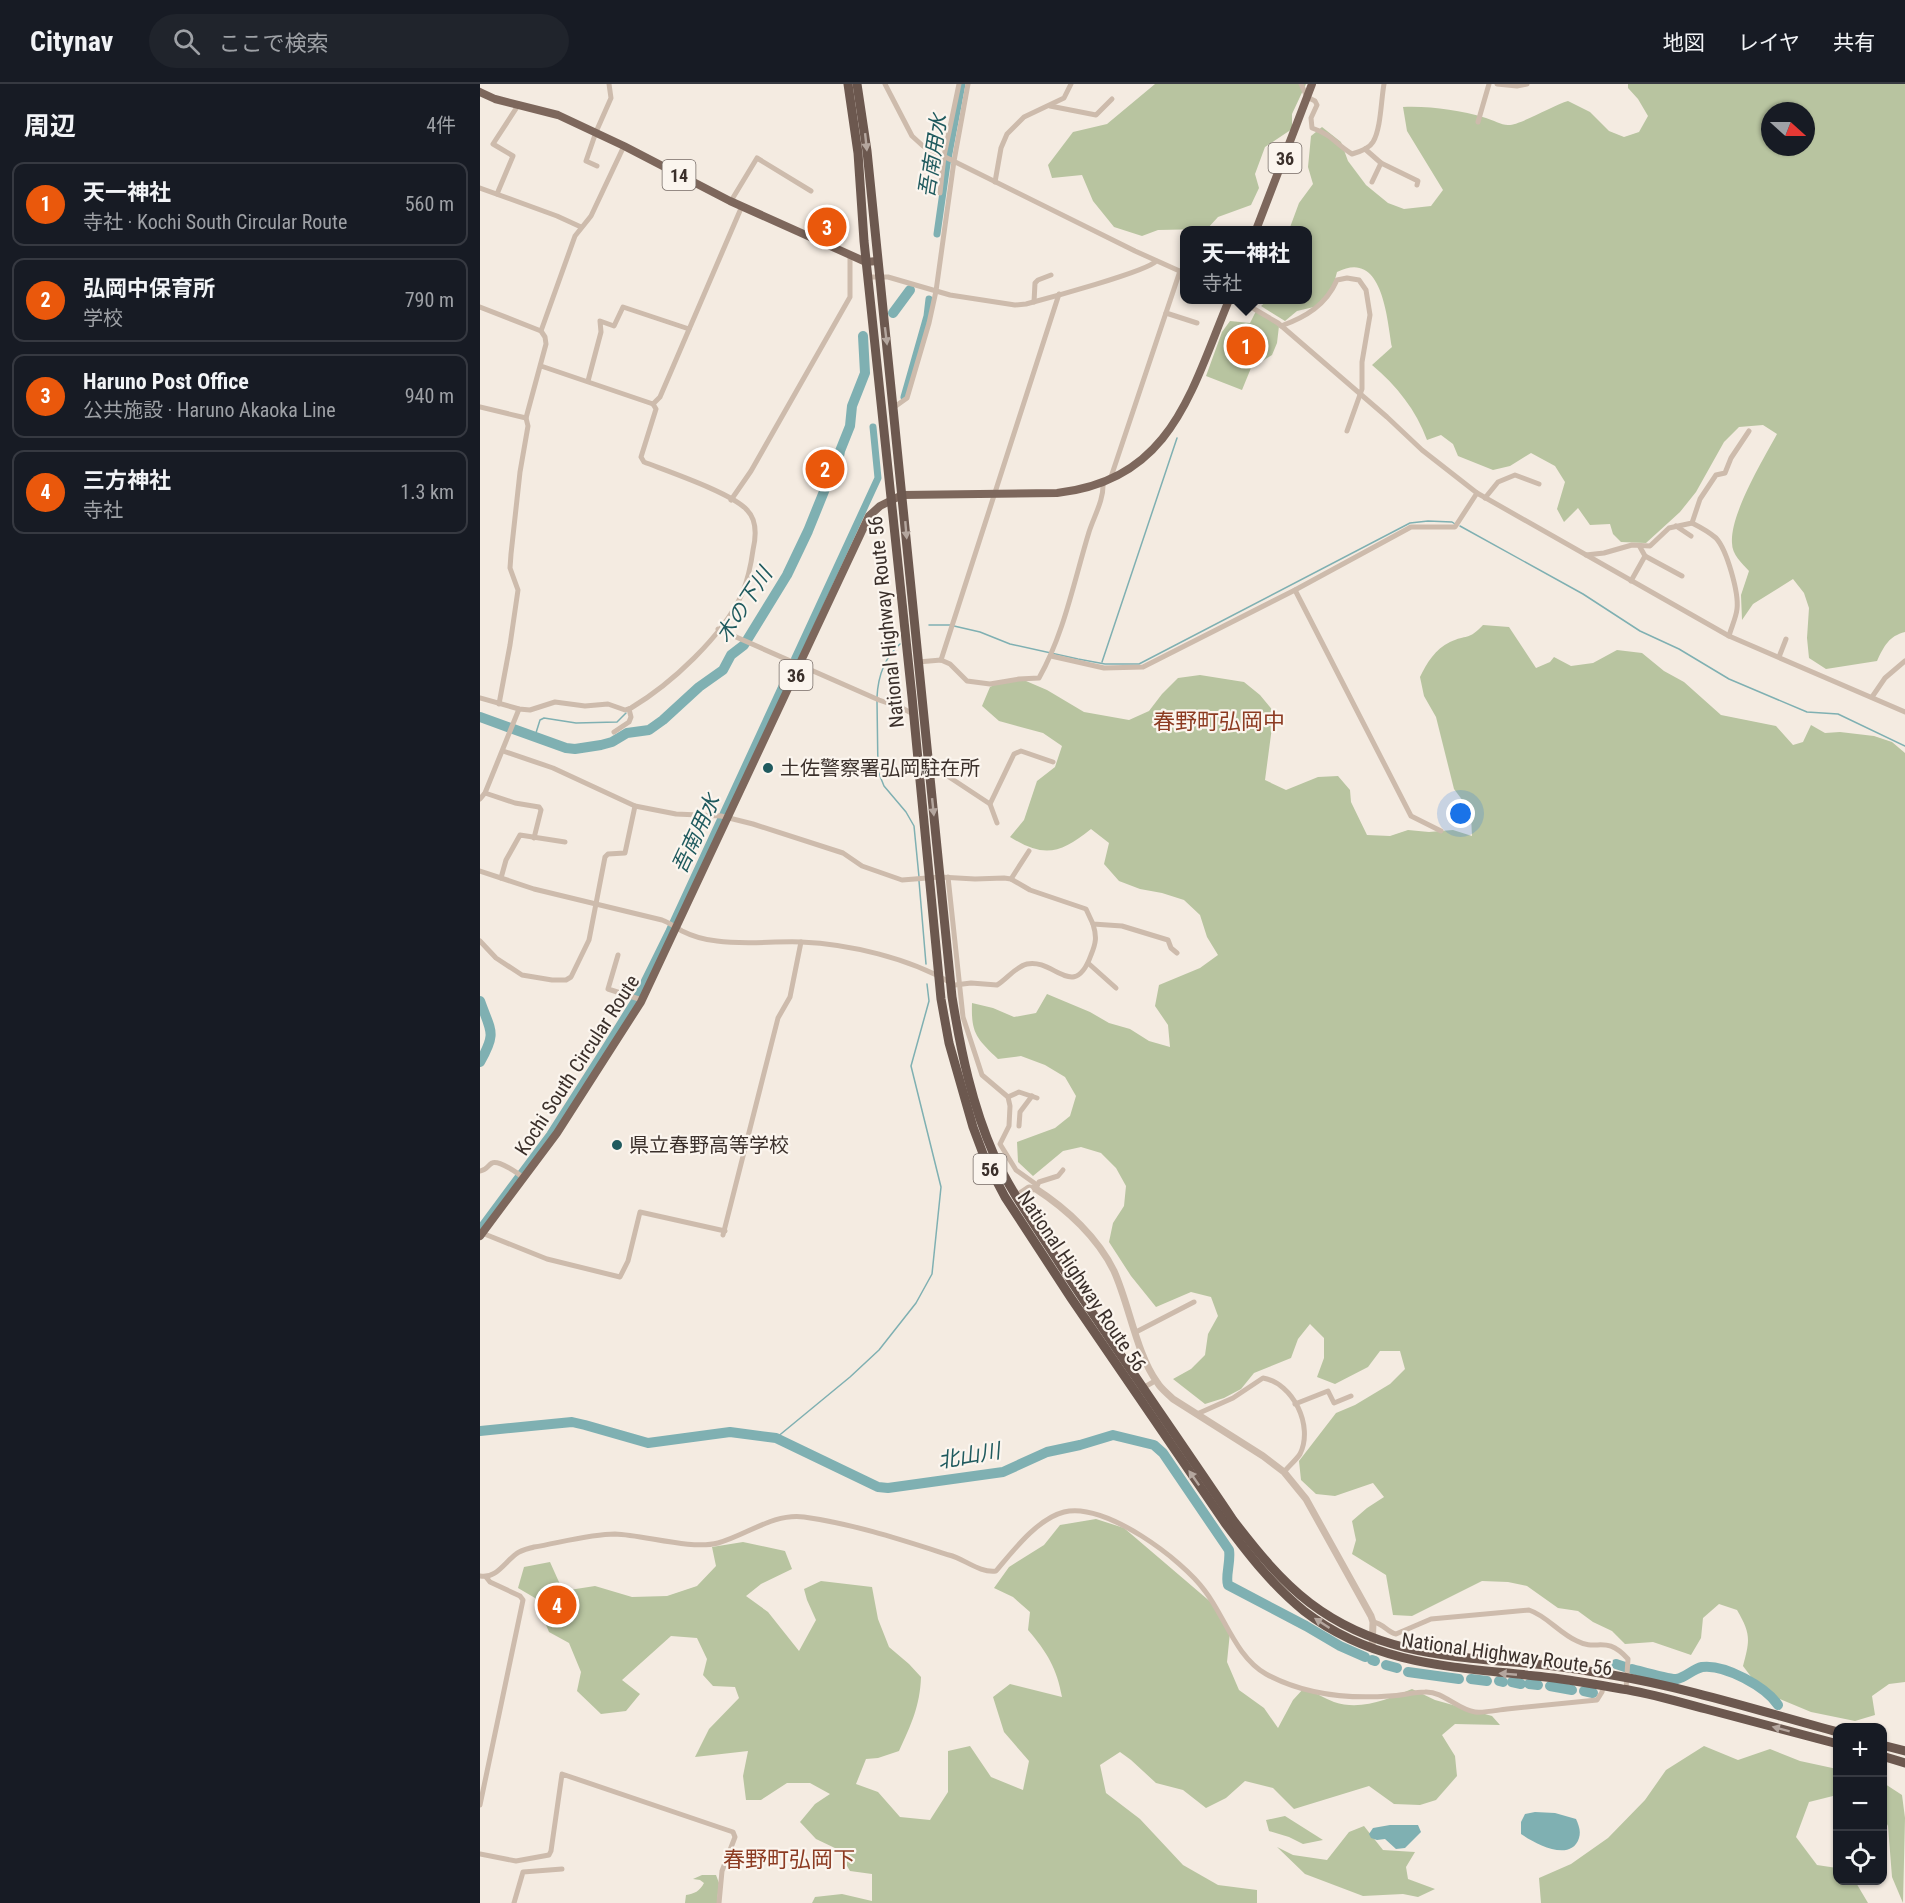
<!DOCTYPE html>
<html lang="ja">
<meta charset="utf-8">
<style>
:root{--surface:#171b24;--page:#20242c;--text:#f1f3f6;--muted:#9ea1a6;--line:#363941;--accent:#ea580c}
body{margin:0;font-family:"Roboto Condensed","Noto Sans JP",sans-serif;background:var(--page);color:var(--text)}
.controls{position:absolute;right:18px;bottom:18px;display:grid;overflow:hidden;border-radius:12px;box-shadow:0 2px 4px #0004}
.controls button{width:54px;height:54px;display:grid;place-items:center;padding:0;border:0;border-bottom:2px solid var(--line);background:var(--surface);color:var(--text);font:30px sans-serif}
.compass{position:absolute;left:1281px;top:18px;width:54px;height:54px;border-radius:50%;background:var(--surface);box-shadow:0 2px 4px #0004;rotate:111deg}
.you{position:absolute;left:981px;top:730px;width:21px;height:21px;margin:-15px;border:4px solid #fff;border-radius:50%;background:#1a73e8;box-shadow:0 0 0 9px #1a73e833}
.badge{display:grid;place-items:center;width:39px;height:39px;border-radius:50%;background:var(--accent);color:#fff;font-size:20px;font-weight:700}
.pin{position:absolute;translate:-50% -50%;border:3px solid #fff;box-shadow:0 2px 6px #0006}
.popup{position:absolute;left:700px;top:142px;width:132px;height:78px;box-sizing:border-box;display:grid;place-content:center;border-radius:12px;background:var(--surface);filter:drop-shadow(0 2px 4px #0005);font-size:20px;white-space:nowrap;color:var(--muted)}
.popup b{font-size:22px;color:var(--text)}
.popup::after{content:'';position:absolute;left:50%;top:100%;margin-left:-12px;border:12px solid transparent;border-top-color:var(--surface)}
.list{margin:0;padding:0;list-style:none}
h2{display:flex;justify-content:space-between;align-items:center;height:78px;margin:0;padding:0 24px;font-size:26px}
h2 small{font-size:20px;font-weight:400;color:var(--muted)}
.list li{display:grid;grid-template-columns:39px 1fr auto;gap:18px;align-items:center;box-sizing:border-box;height:84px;margin:0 12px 12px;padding:0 12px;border:2px solid var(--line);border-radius:12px}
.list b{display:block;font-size:22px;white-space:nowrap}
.list p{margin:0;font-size:20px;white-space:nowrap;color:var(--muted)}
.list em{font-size:20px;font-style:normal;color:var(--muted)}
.icon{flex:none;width:33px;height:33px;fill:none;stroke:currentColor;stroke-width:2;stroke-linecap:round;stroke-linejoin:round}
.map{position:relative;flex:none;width:1425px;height:1819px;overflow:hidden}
header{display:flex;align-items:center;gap:36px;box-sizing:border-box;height:84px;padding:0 30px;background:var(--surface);border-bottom:2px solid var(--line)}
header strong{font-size:28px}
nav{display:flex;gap:33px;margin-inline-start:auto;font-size:21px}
.search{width:420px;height:54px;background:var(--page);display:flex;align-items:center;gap:15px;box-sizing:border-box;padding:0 21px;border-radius:33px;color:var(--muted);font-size:22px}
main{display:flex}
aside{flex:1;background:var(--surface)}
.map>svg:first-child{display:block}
</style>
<header>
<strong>Citynav</strong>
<div class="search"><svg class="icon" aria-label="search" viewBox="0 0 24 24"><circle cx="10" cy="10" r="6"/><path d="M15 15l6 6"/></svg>ここで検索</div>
<nav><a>地図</a><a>レイヤ</a><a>共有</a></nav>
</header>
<main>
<aside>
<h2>周辺<small>4件</small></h2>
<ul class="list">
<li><span class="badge">1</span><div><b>天一神社</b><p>寺社 · Kochi South Circular Route</p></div><em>560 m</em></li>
<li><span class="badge">2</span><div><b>弘岡中保育所</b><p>学校</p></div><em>790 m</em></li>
<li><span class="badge">3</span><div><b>Haruno Post Office</b><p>公共施設 · Haruno Akaoka Line</p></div><em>940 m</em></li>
<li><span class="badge">4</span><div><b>三方神社</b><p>寺社</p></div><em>1.3 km</em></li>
</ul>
</aside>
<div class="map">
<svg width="1425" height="1819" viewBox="0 0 1425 1819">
<rect width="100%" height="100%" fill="#f4ebe1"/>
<g fill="#b8c4a0" fill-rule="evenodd">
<polygon points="675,0 826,0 812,30 812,45 785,63 775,90 779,104 771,121 738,133 727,145 678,146 662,152 634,143 613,117 602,91 572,94 568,81 593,48 627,40"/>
<path d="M1148,0H1425V548C1409,552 1404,562 1397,577L1346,585L1329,574L1327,554L1329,524L1324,509L1313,495L1273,520L1262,536L1261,511L1269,487C1262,479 1252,471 1252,459C1250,430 1283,376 1297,350L1283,341L1259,343L1244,358L1216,408L1200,428L1166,459L1141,458L1133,450L1130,440L1110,441L1098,424L1084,438L1077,425L1085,398L1075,382L1051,369L1030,382L1013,386L978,372L973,360L961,351L947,356C936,326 917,302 892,281L912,263C907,235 903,164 857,188L852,207L838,222L817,227L805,237L781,222L788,216H828V146H809L819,119L833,100L828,83L831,52L842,43L861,58L868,77L886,101L908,119L924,125L951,122L963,106L927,47L923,23C952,22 978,26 1006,34C1013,36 1021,41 1028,41C1038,42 1074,21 1088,17L1110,28L1129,47L1144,53L1159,48L1168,32L1158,15L1148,4ZM1290,27H1326V63H1290Z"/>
<polygon points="776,227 799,242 797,259 792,271 771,284 762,306 726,292 742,248 750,237 770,239"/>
<path d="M1003,541L1029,543L1056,584L1070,578L1074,573L1091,582L1113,579L1137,566L1162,569L1184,587L1204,598L1241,631L1296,642L1313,661L1323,658L1331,641L1345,649L1360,648L1394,652L1412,658L1425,669V1598L1409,1600L1392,1612L1395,1631L1375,1637L1331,1628L1290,1611L1275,1598L1263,1582C1270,1556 1271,1550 1257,1526L1239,1520L1223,1534L1221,1554L1211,1571L1173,1558L1145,1560L1132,1547L1113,1538L1098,1527L1078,1524L1047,1502L1028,1498L1002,1497L932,1532L913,1531L906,1491L872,1470L876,1456L872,1437L887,1424L904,1413L893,1399L855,1412L836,1410L821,1396L819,1377L856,1329L875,1321L910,1300L925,1285L920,1267H900L888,1283L855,1300L837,1293L844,1274V1254L830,1240L818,1255L811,1274L774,1289L761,1305L744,1314L725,1320L693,1295L711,1285L725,1271L728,1250L738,1232L731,1213L711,1208L676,1223L651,1192L629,1158L633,1139L644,1122L646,1102L636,1084L621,1069L601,1063L583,1067L553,1092L538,1078L537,1058L575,1044L590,1032L596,1012L585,993L565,981L541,972L518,975C496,954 491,949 492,919L513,924L534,933L556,929L567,910L610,928L629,939L650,945L669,957L690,963L688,941L675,922L679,901L720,884L738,871L727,853L720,831L704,816L682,809L660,805L639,797L624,780L629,759L611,745C580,770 564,774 530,753L544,736L557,697L575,683L582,662L563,649L519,637L502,622L510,603L524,596L546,597L567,606L604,628L649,636L669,627L682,610L698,594L720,591L764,598L780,611L794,628L785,696L806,706L838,693L858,692L870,706L871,718L887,751L910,752L928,746L949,748L973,746L992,752L991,732L986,721L974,705L956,633L944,612L940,593C947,579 955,565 970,558C987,550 988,557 1003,541Z"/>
<path d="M616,1435L644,1444L733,1520L750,1548L747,1578L759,1606L784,1624L798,1644L813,1616L824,1604C834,1608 844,1614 854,1618C881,1627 908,1615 932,1605L955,1616L1012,1632L1020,1641L975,1640L962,1651L975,1672L977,1692L956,1716L940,1721L914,1720L889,1702L814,1725L793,1704L765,1697L746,1714L726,1724L703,1706L676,1699L651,1676L640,1668L620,1681L626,1709L660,1735L703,1781L738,1801L777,1806V1819H332L335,1813L362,1810L392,1817V1790L370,1787L357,1765L336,1755L320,1738L335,1720L350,1710L330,1699H307L281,1716H266L263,1692L268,1667L215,1673L229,1645L259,1614L255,1603L233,1602L223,1591L227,1575L217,1554L191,1552L142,1596L160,1610L146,1627L121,1630L97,1607L101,1588L89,1559L69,1548L55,1514L38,1504L44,1483L70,1478L83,1507L115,1502L152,1513L187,1512L217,1502L236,1482L232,1463L263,1458L305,1467L312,1485L281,1500L266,1512L288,1528L319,1567L336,1536L327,1516L324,1505L341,1497L392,1503L398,1535L409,1563L429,1580L441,1593C440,1622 431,1641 419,1667L398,1674L386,1675L376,1700L398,1708L420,1733L450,1736L468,1708V1667L490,1662L511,1693L543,1706L549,1677L524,1648L513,1613L530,1600L582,1613C577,1585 567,1568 548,1546L550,1528L533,1513L514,1504L529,1483L564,1461L580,1441Z"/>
<polygon points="1224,1662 1258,1676 1290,1665 1320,1677 1357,1685 1357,1711 1329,1718 1316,1753 1337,1781 1357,1784 1358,1796 1375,1797 1388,1819 1061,1819 1059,1794 1091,1780 1128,1754 1165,1716 1186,1686"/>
<polygon points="1402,1698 1422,1711 1425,1734 1423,1819 1412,1793 1408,1742 1403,1732"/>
<polygon points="805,1732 843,1756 823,1760 809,1753 789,1747 786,1736"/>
<polygon points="884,1742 903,1766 935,1768 926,1783 928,1795 955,1805 938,1813 923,1810 883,1812 825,1790 797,1763 813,1771 847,1776 869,1748"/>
<path d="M222,1791H236L239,1799L237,1819H205L206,1811C214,1810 220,1807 224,1799L220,1796L213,1795Z"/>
</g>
<g fill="#7fb0b2">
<path d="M1055,1728L1075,1729L1096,1735C1099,1742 1101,1747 1099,1754C1091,1779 1055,1760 1041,1750V1738L1045,1730Z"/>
<polygon points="910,1741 938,1741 941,1748 925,1764 916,1765 905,1755 897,1756 891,1754 889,1750 893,1744"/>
</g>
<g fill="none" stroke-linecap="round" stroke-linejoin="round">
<g stroke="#7fb0b2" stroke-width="1.5">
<polyline points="980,442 1103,510 1160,547 1199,565 1249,595 1327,628 1358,630 1425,662"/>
<polyline points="449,541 470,541"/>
<polyline points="474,542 500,548 530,560 598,575 625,580 659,580 930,439 948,437 972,438 975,440"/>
<polyline points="622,578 697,354"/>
<path d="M397,613C398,593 405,573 420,560"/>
<polyline points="397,617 398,687 404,702 426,728 434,742 439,793"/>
<polyline points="55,652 60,636 64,634 96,639 137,638 146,629"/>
<polyline points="439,797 446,880"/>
<polyline points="296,1354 370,1293 399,1266 436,1219 452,1190 461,1103 431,982 449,917 447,900"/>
</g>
<g stroke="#7fb0b2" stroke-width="7">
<polyline points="457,150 467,80 482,0"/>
<polyline points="424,313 447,232 449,215"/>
<polyline points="0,1144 70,1050 125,964 156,914 189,847 398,394 393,343"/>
</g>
<g stroke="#7fb0b2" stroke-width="10">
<polyline points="413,229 430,206"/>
<polyline points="0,633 86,664 95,665 121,661 132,658 147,649 169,646 183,636 219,603 243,586 251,571 264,561 307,491 328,447 347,400 357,383 360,367 370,342 372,322 385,289 383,252"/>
<path d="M0,917C11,948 17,948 0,978"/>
<path d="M0,1347L92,1338L105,1341L168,1359L250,1348L296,1354L398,1403L408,1404L523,1388L567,1368L600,1361L633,1351L674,1361L683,1369L749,1466C751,1478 745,1492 748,1501L826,1542L860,1562L885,1573"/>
<polyline points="892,1576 895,1577"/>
<polyline points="1136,1580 1145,1583"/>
<polyline points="906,1581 917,1584"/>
<path d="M1152,1585C1160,1587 1191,1596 1197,1595C1206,1593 1213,1585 1222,1583C1245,1580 1286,1603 1298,1621"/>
<polyline points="928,1588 979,1595"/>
<polyline points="991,1595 1007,1597"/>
<polyline points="1019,1597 1023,1598"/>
<polyline points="1032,1598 1041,1600"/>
<polyline points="1049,1600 1058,1601"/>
<polyline points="1070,1602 1092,1606"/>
<polyline points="1104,1607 1113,1609"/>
</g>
<g stroke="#cdbbac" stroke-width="5">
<polyline points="405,0 432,52 443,62 655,167 704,189"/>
<path d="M821,0L827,13L835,17L837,21L831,34L832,44C853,51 855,60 872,70C879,68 889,65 893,58C901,45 901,16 904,0"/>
<polyline points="1017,0 1037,2 1047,0"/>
<polyline points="570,22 616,31 632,15"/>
<polyline points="998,38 1009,0"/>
<polyline points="885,65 901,79 892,98"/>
<polyline points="901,79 938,97 937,101"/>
<polyline points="117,82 106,77 116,48 131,14 129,0"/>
<polyline points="515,98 521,64 527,50 544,33 584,14 591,0"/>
<polyline points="0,104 77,132 101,143"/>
<polyline points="460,109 464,72 479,0"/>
<polyline points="17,110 33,72 13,60 39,20"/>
<polyline points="251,117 277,74 331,107"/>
<path d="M388,193H408L470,211L535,221L546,220C565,215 669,187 676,177"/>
<polyline points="759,216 798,239 907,333 942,366 997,409 1249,552 1425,628"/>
<polyline points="554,218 555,199 558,196 571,191"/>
<polyline points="0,223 61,247 65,253 66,260 46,334 48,342 40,388 31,470 30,484 38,506 30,561 19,620"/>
<polyline points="686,229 717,239"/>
<path d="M801,242C826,233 846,221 857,196L867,194L879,196L886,206L890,231L882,278V305L867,347"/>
<polyline points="61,247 95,152 111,132 144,62"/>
<polyline points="61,282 173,320"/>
<polyline points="108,297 121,248 120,237 134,242 143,223 209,245"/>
<polyline points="173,320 180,313 262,122"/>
<polyline points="0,323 46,334"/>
<polyline points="413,324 427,314 449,239 456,207 474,77 488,0"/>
<polyline points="631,393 700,187"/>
<polyline points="1005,414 1018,398 1035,391 1059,400"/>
<polyline points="251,416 271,387 370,213 370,171"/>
<path d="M1212,439C1220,443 1229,448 1236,454C1247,466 1259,509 1257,525C1256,534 1251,544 1249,552"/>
<polyline points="1196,442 1211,452"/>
<polyline points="1160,463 1165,472 1202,492"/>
<polyline points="1106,471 1124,469 1152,461 1170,462 1189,444 1212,439 1220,415 1236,391 1245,389 1251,374 1269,347"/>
<polyline points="1151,497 1165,472"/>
<polyline points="815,506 931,732 961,747"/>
<polyline points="238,545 399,616 422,624 435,631"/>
<polyline points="571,572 624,584 663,583 815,506 931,443 975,443 997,409"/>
<polyline points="1299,573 1306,555"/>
<polyline points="461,576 579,210"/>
<path d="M438,578L461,576L470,580L487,597L510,600L539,595L559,594C584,550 594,497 609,448C614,432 624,416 623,399"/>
<polyline points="1392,613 1405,594 1425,577"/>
<path d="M0,614L39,625L50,626L75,618L105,622L128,620L145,626L151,624C191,600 242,553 262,510C268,495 271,481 273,466C276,453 277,436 267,426C252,409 187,387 164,378L161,373L176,325L173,320"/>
<polyline points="134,648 149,638 151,633 149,625"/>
<polyline points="23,667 73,684 155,722 196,730 241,732 273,740 363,769 382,782 422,796 460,793 495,795 524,794 531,795 550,806 606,825 613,840 642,842 688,856 691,864 697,869"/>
<polyline points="449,686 460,687 510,720"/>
<polyline points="5,709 35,719 59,723 61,726 54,754"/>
<polyline points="0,715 5,709 39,625"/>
<polyline points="517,739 510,720 534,670 541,667 573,678"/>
<path d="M0,787L54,805L182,836C190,839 195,843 202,847C212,852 226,856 237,857C265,861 293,857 321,858C369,860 429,874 471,899"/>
<polyline points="468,793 483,933 502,991 528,1013 530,1022 529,1042 520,1060 536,1086 557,1101"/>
<polyline points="21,794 26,776 40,751 85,758"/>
<polyline points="531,795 549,767"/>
<polyline points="0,857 16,874 42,891 72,896 86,896 91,893 109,856 125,773 128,770 145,769 155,722"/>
<polyline points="138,871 128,905 162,916"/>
<polyline points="608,879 636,904"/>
<path d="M475,901L491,899L517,901C527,895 535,883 547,880C574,874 594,918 611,871C616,859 617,853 613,840"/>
<polyline points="528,1013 539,1008 557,1014"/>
<polyline points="539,1042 540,1028 552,1012"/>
<path d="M0,1087C7,1086 7,1082 12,1079C19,1076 38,1089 43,1094"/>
<polyline points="556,1104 559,1098 578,1092 583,1086"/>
<polyline points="2,1149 67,1175 140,1193 148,1177 160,1128 245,1147"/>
<polyline points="243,1151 298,934 310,913 321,858"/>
<polyline points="656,1248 714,1218"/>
<polyline points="661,1305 675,1297"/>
<polyline points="815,1320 848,1307 854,1319 871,1312"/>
<path d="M717,1330L753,1314L783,1294C813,1299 834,1342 820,1370C816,1376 809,1382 804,1388"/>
<path d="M0,1492C16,1495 24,1479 36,1470C41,1466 47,1465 54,1463C78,1459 111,1450 135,1450C164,1451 211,1466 238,1459C267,1451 293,1429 324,1433C374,1440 422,1456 469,1471C485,1475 499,1489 516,1487C533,1467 557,1435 584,1428C624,1417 703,1476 725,1507C745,1533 756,1573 786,1590C823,1610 868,1615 909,1612C921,1612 933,1608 945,1608C963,1607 978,1626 995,1628C1005,1629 1017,1626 1027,1625C1057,1622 1087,1619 1117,1616L1122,1608L1123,1602"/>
<path d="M893,1538C903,1539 907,1548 916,1550L951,1535L1049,1526C1067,1532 1079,1549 1097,1557C1118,1568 1125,1550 1148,1575L1146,1605"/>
<polyline points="0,1721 43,1516 40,1512 10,1498 6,1493"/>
<polyline points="0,1770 36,1777 69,1771 71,1767 82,1690 253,1748 255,1753 242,1787 239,1819"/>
<polyline points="34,1819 43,1788 82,1785"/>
</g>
<path stroke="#cdbbac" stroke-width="7" d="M537,1112L549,1104L556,1105C587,1125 618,1154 634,1187C649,1220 657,1271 677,1298C681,1305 687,1309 693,1315L783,1372L804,1388L826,1415L891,1532L893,1538L892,1565"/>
<g stroke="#7d675c" stroke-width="8">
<polyline points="0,8 15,15 78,31 144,62 250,117 386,178 397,177"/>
<polyline points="776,146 832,0"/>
<path d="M0,1152L77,1049L161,918L389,432L400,422L422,411L577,409C692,396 711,307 749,216"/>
</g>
<g stroke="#6c584f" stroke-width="9">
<path d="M368,0L378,69L384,157L432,613L461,915L469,959L493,1043L505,1075L525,1113L591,1214L745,1439C769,1471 793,1502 824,1527C899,1585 985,1583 1074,1594C1097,1597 1120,1601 1142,1605C1170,1609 1198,1618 1226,1625C1270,1637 1314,1648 1358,1660"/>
<path d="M377,0L387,67L413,324L472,913C481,968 492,1021 514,1071C531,1109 558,1145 580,1180C636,1266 696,1351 753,1436C776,1466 800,1496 830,1519C905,1576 986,1572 1074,1582C1093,1584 1113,1588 1132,1591C1209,1604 1283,1628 1358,1648"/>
<polyline points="1402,1661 1425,1667"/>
<polyline points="1402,1672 1425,1679"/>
</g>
</g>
<defs><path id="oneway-solid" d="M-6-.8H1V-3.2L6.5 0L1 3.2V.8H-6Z" transform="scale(1.5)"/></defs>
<g fill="#b4a69e">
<use href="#oneway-solid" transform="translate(386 58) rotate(84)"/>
<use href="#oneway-solid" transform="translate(406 252) rotate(83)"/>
<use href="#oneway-solid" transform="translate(426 446) rotate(85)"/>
<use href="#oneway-solid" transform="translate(453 723) rotate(84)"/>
<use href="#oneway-solid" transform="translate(714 1394) rotate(-125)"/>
<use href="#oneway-solid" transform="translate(842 1539) rotate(-147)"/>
<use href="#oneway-solid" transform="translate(1028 1590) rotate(-175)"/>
<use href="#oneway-solid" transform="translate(1301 1645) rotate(-165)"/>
</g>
<g fill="#1f5a5e" stroke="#fbf5ee" stroke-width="2">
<circle cx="288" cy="684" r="6"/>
<circle cx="137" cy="1061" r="6"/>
</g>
<g text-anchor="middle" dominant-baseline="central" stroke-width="4.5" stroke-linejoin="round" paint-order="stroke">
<g fill="#fbf5ee" stroke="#756b66" stroke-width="1.5">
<rect x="788.5" y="59" width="33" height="30" rx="4.5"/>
<rect x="182.5" y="76" width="33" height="30" rx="4.5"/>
<rect x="299.5" y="576" width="33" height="30" rx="4.5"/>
<rect x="493.5" y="1070" width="33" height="30" rx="4.5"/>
</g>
<g font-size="18" font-weight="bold" fill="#3b302b">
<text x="805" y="74">36</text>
<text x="199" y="91">14</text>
<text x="316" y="591">36</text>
<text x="510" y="1085">56</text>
</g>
<g font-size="20" fill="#3b302b" stroke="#fbf5ee">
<text transform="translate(406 538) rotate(-96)">National Highway Route 56</text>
<text transform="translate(97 981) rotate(-57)">Kochi South Circular Route</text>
<text transform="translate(602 1197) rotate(56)">National Highway Route 56</text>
<text transform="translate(1027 1570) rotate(8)">National Highway Route 56</text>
</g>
<g font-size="20" fill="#3b302b" stroke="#fbf5ee" text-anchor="start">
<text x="300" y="684">土佐警察署弘岡駐在所</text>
<text x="149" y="1061">県立春野高等学校</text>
</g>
<g font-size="21" font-style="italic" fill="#1f5a5e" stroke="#fbf5ee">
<text transform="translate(453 72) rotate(-81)">吾南用水</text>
<text transform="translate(264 521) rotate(-57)">木の下川</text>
<text transform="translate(216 750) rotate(-65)">吾南用水</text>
<text transform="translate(489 1372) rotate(-10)">北山川</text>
</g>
<g font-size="22" fill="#8c3b22" stroke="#fbf5ee">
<text x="739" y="637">春野町弘岡中</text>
<text x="309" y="1775">春野町弘岡下</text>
</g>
</g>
</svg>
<div class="controls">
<button>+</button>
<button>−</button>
<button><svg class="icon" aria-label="locate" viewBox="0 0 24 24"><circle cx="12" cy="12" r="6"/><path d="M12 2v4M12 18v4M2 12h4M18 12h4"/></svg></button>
</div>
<svg class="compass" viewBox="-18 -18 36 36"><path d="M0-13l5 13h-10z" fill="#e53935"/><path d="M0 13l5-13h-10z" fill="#9ea1a6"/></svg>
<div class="you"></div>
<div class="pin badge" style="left:766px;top:262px">1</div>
<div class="popup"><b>天一神社</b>寺社</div>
<div class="pin badge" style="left:345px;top:385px">2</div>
<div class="pin badge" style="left:347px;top:143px">3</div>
<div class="pin badge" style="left:77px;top:1521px">4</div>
</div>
</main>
